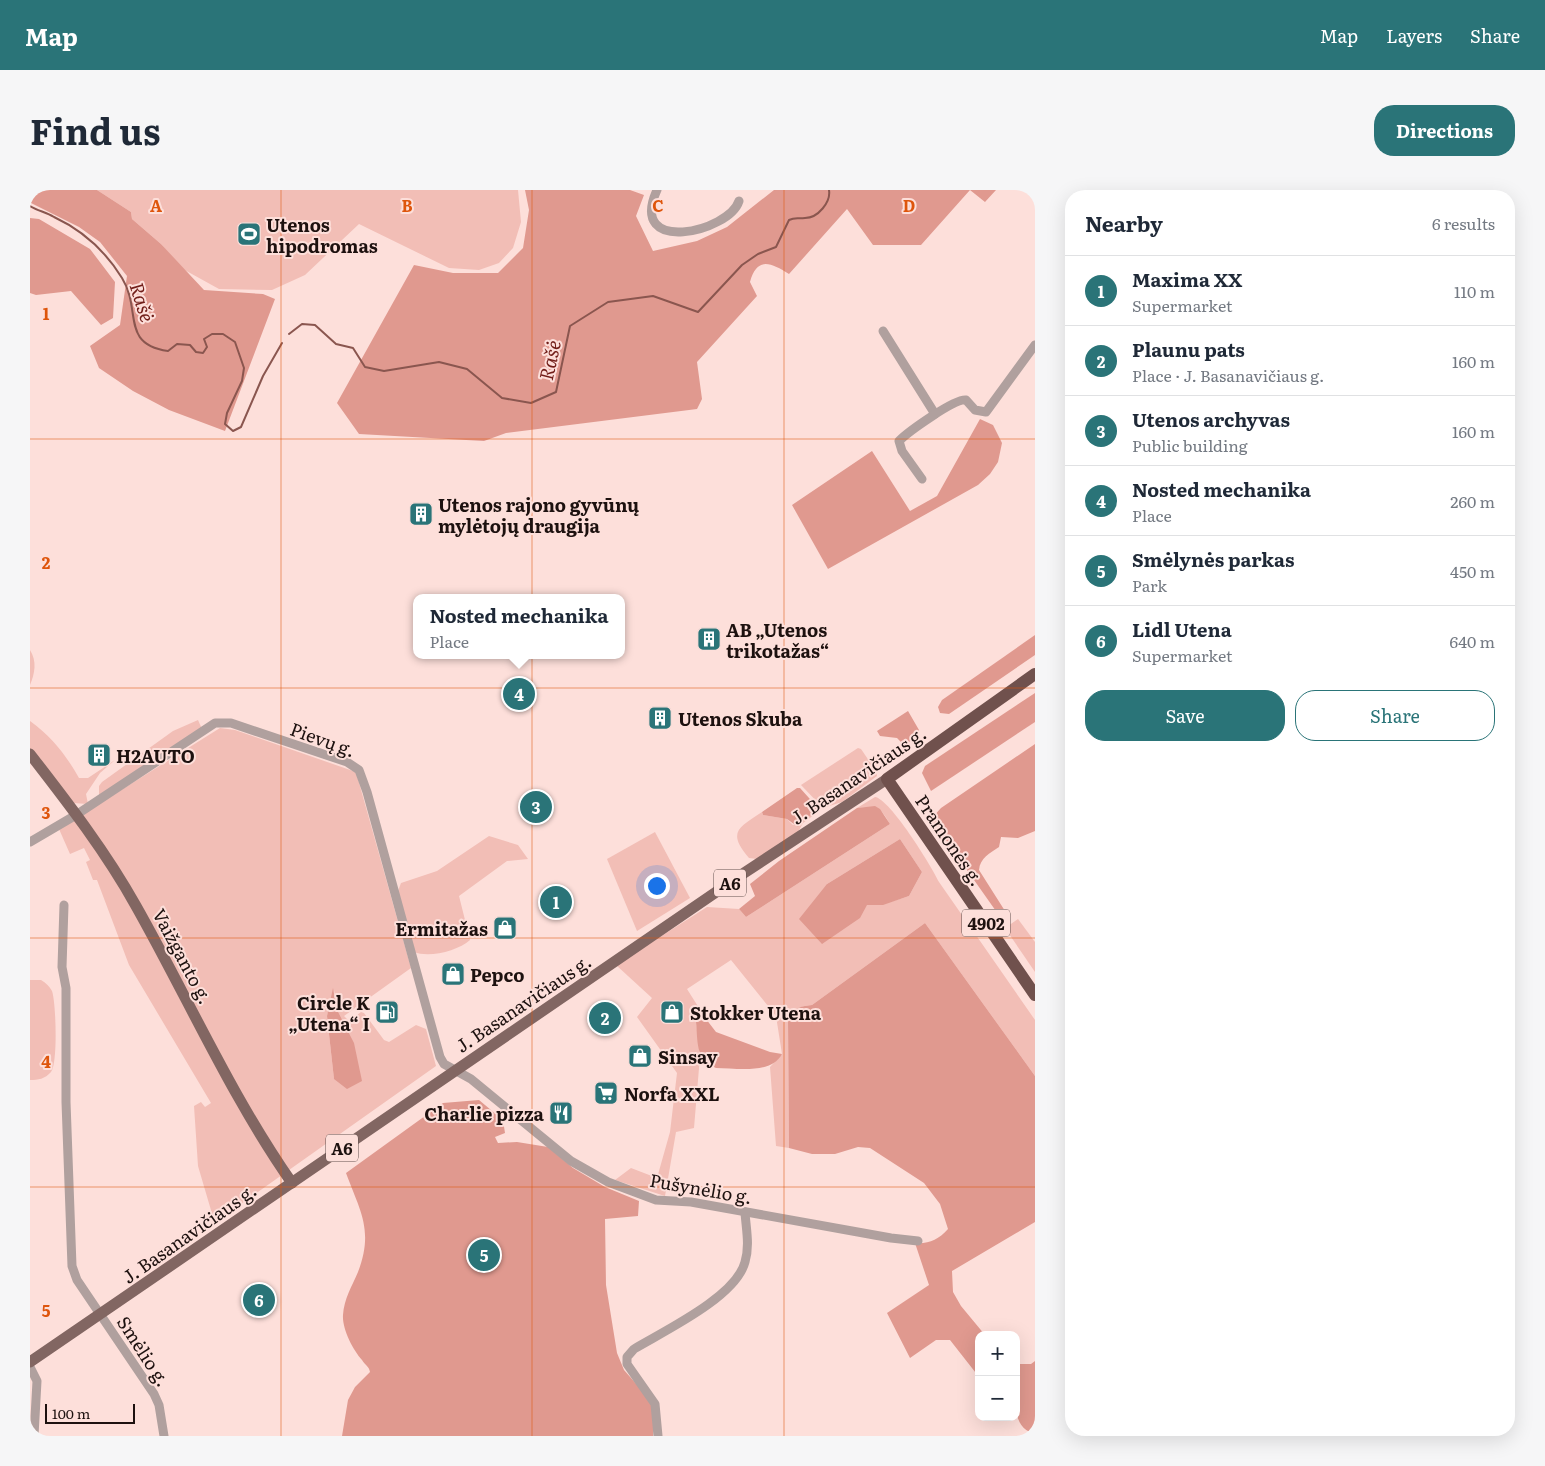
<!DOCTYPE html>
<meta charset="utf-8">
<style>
:root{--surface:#fff;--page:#f6f6f7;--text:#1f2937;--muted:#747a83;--line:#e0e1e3;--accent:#2a7478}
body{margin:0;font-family:Literata,serif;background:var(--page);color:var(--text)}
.controls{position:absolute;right:15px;bottom:15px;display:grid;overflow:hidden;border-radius:10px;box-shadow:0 5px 20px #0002}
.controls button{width:45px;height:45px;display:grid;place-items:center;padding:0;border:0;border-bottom:1px solid var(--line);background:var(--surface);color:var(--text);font:25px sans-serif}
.scale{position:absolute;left:15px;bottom:12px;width:90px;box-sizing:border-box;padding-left:5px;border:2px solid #1d110f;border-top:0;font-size:14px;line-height:18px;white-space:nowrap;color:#1d110f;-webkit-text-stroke:4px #fddfda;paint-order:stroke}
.you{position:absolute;left:626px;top:695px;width:18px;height:18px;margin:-12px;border:4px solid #fff;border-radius:50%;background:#1a73e8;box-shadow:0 0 0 8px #1a73e833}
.badge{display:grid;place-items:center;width:32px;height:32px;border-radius:50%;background:var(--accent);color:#fff;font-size:16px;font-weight:700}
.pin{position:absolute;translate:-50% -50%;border:2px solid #fff;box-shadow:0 1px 5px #0006}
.popup{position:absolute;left:383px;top:404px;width:212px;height:65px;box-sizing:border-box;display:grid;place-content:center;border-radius:10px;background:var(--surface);filter:drop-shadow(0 1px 4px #0005);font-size:16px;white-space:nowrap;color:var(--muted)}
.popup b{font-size:19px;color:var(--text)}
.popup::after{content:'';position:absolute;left:50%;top:100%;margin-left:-10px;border:10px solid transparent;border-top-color:var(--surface)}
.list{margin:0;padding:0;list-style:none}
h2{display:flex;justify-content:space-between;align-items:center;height:65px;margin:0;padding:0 20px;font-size:21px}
h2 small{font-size:16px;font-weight:400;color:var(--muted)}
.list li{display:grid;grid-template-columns:32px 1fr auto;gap:15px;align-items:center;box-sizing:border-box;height:70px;padding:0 20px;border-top:1px solid var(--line)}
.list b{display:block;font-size:19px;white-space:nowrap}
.list p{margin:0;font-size:16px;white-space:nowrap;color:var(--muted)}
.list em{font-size:16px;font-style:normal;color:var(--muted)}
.actions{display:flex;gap:10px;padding:15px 20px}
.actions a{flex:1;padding:11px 0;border:1px solid var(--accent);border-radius:20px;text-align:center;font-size:18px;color:var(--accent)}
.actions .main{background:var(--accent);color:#fff}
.map{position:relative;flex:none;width:1005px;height:1246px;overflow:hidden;border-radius:20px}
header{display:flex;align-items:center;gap:30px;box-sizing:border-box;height:70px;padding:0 25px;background:var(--accent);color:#fff}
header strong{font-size:24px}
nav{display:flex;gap:28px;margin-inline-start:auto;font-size:18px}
.intro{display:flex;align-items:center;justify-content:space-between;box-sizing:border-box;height:120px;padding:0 30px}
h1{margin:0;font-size:35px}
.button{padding:12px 22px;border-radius:20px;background:var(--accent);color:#fff;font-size:18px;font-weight:700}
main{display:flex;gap:30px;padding:0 30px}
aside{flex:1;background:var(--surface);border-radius:20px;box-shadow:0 5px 20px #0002}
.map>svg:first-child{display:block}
</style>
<header>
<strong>Map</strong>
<nav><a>Map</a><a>Layers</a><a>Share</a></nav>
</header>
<div class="intro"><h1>Find us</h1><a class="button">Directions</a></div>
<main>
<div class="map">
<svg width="1005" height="1246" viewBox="0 0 1005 1246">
<rect width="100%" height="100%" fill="#fddfda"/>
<g fill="#f2beb6" fill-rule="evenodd">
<polygon points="67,0 488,0 491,32 483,58 469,73 449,80 419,78 329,34 275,85 242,100 189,99 151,78 131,54 102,29 101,22"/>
<path d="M0,460C7,471 5,483 0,495Z"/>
<polygon points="168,530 172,539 69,607 69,596 72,592 143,541"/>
<path d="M0,531C22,547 36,565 49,588H58L85,570L70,583L56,604L58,614L43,613L0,559Z"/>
<path d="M190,538L205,540L326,582L381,778L314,826L319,831L331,822L334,823L354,850L359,852L386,835L396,839L406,876L204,1019L183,1027L168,976L164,916L171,912L175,917L181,913L99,775L67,690H63L56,672L60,670L54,658L40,664L29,639ZM304,800L307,820L304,889L297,826Z"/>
<polygon points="828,558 831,559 846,581 847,586 812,612 793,618 771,595"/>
<path d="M845,607C860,609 901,675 909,692L1005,830V886L895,733L782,815C770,816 763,819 758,830L759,958L746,956L740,877L752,864L746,826L701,770L657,799L676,829L666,832L670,866L664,938L646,942L635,1006L585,990L601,978L627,988L640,942L647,883L607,827L622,808L586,775L677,717L709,719L716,727L860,634C850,616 847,616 827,618ZM870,649L892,682L879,706C836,721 836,714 797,694Z"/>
<path d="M788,618V622L773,633L768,642L727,669L719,668C697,642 708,638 732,622L733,625L757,629L763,635Z"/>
<polygon points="625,642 660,708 607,741 577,669"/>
<path d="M459,646L488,655L498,669L477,671L429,706L440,750C428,761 399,768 384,762L368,701L371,693L407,681Z"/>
<polygon points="988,729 1005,752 1005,782 975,738"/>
<path d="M11,790C16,793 19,796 22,801C26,812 28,874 21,882C15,889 8,890 0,890V790Z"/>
</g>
<g fill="#e0998f">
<polygon points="0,0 67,0 101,22 102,29 131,54 174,100 233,104 245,109 195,241 139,220 103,201 69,178 60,156 90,135 97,86 70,52 49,37 1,13"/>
<path d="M495,0H600L614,5L606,26L623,61L667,51L697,37L744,0H966L955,12L940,0L891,55H843L817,19L759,84C741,73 727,66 720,92L727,106L667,172L672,209L667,219L476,243L454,251L329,244L307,213L384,75L423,83H468L493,58L499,20Z"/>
<polygon points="0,28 9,29 60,59 85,92 83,128 71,135 41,101 6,105 0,103"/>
<polygon points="950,229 963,235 972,253 968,272 960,284 948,295 798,379 762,315 842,261 880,321 907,306"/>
<polygon points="1005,445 1005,465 919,524 910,523 908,517 912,510"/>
<polygon points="1005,503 1005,532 901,601 892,583 895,576"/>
<polygon points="878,521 889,540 887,547 874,555 867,548 850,546 847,541"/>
<path d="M1005,554V641L988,648L971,647L969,657C960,663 950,668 949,680L975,721L971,725L968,724L901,629L911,618Z"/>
<polygon points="767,598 770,598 788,618 771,634 768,637 757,629 733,625 732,622"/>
<polygon points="845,616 850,619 860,634 716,727 709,719 725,706 720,694 749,671 827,618"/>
<polygon points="870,649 892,682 879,706 853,715 837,715 830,728 792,754 769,729 797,694"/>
<path d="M895,733L1005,886V1032L922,1081L923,1102L931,1116L955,1145H949V1187L920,1150H906L880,1168L857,1123L899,1095L885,1053C899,1054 908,1050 918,1039L910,1014L894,993L840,958L828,957L805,964H782L759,958L758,830C763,818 771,816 782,815Z"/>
<polygon points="303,798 307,820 324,853 332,891 317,899 304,889 297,826"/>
<path d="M676,829L686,842L740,862L752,864C741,885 706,878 686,878C665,870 668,851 666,832Z"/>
<path d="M449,910L473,930L475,943L465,947L468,953L487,952L518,957L543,978L575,997L609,1011L608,1026L575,1029L576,1095L587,1163L594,1180L615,1204L623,1218V1246H312L318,1210L325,1197L340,1182C339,1176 335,1175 332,1170C323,1160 312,1139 313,1125C314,1109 322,1096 328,1082C344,1040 330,1021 316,983L413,913Z"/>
<path d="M1005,1171V1241L1003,1243C978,1237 986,1194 986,1174H1001Z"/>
</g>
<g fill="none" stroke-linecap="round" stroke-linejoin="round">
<g stroke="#8a564f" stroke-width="2">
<path d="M0,16C8,21 16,22 24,27C52,40 76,62 92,88C112,120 90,154 138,161L147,154L160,155L166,162L173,163L177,157L174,149L182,144H193L205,152L214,178L212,191L197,223L195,234L203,241L211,237L233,186L252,153"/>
<path d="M259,144L272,134L285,135L306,154L323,158L335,177L354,181L409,172L437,179L472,208L501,213L526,202L540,136L578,112L623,106L668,122L712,75L728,64L746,57L759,30C765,27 768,29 775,28C788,28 801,12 799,0"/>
</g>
<g stroke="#b0a09e" stroke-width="9">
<path d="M627,0C597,66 699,42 709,11"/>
<polyline points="853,141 905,224"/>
<path d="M892,289L872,261L869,251C878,242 925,208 936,210L945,220L956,222L1005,155"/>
<polyline points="0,652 46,625 185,533 201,533 317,572 329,580 337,602 410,867 414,874 441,889 541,971 578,992 626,1010 661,1012 861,1048 888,1051"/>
<polyline points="34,715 32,777 36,798 36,912 42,1076 47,1090 124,1204 129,1215 134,1246"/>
<polyline points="0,1177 7,1191 4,1246"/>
<path d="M628,1246L625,1214L597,1174V1167L604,1159C634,1141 706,1107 715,1072C720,1055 716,1039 715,1022"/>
</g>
<g stroke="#826662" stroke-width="11">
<path d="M0,564C38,613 76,662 106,716C158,808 201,906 262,993"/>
<polyline points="0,1172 711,685 857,589"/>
</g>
<polyline stroke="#70514d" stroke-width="12" points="1005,484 857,589 1005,805"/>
</g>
<path fill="none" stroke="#de550c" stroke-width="1" stroke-opacity="0.55" d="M251,0V1246M502,0V1246M754,0V1246M0,249H1005M0,498H1005M0,748H1005M0,997H1005"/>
<defs>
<g id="stadium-square" transform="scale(1.25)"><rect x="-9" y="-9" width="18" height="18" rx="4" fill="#2a7478" stroke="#fddfda"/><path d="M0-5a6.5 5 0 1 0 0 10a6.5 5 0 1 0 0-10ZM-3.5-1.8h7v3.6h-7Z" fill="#fff"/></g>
<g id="building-square" transform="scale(1.25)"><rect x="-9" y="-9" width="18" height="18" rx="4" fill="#2a7478" stroke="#fddfda"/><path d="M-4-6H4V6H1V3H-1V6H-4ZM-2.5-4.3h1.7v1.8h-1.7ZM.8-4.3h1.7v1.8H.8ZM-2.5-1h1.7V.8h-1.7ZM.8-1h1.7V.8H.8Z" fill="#fff"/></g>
<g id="shop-square" transform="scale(1.25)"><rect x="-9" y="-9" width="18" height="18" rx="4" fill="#2a7478" stroke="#fddfda"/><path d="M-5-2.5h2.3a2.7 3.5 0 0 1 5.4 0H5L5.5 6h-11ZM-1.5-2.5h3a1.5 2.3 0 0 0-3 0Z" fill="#fff"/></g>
<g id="fuel-square" transform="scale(1.25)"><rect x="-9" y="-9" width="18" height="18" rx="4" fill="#2a7478" stroke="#fddfda"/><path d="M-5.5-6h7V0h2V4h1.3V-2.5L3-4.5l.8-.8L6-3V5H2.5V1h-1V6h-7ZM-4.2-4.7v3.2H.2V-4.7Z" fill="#fff"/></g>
<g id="supermarket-square" transform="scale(1.25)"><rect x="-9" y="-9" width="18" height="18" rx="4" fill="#2a7478" stroke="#fddfda"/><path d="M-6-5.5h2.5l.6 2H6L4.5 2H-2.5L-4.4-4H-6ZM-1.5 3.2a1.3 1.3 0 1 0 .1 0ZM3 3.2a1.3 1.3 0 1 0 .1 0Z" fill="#fff"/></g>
<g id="restaurant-square" transform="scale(1.25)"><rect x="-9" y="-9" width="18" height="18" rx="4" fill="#2a7478" stroke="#fddfda"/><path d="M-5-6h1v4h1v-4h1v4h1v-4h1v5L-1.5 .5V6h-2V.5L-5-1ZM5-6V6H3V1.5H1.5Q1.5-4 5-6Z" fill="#fff"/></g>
</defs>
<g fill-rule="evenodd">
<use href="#stadium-square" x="219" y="44"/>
<use href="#building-square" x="391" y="324"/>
<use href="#building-square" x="679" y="449"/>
<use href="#building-square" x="630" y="528"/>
<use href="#building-square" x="69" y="565"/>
<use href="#shop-square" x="475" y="738"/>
<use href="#shop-square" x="423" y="784"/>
<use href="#fuel-square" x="357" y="822"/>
<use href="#shop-square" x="642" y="822"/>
<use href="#shop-square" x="610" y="866"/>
<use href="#supermarket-square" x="576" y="903"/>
<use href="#restaurant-square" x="531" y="923"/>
</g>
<g text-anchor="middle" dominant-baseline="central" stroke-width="4" stroke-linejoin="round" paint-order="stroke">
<g fill="#fddfda" stroke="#604f4c" stroke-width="1">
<rect x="684" y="679.5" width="32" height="27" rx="4"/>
<rect x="932" y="719.5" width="48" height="27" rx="4"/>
<rect x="296" y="944.5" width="32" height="27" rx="4"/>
</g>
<g font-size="16" font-weight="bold" fill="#1d110f">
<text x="700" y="693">A6</text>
<text x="956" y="733">4902</text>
<text x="312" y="958">A6</text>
</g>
<g font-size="18" font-weight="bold" fill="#1d110f" stroke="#fddfda" text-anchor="start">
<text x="236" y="34">Utenos<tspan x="236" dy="21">hipodromas</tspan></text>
<text x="408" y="314">Utenos rajono gyvūnų<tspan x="408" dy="21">mylėtojų draugija</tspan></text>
<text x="696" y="439">AB „Utenos<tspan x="696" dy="21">trikotažas“</tspan></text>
<text x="648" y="528">Utenos Skuba</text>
<text x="86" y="565">H2AUTO</text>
<text x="458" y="738" text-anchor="end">Ermitažas</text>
<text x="440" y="784">Pepco</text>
<text x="340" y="812" text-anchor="end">Circle K<tspan x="340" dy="21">„Utena“ I</tspan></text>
<text x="660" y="822">Stokker Utena</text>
<text x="628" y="866">Sinsay</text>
<text x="594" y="903">Norfa XXL</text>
<text x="514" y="923" text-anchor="end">Charlie pizza</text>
</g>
<g font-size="18" fill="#1d110f" stroke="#fddfda">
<text transform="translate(293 549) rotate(20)">Pievų g.</text>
<text transform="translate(828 585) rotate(-34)">J. Basanavičiaus g.</text>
<text transform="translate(920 650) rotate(56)">Pramonės g.</text>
<text transform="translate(153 766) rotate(62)">Vaižganto g.</text>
<text transform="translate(493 813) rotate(-34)">J. Basanavičiaus g.</text>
<text transform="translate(671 998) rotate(10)">Pušynėlio g.</text>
<text transform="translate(159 1043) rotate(-35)">J. Basanavičiaus g.</text>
<text transform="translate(114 1161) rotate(57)">Smėlio g.</text>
</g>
<g font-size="19" font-style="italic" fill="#711d18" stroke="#fddfda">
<text transform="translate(113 112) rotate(72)">Rašė</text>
<text transform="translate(519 170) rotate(-78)">Rašė</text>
</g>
</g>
<g font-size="16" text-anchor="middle" font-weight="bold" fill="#de550c" stroke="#fddfda" stroke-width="4" stroke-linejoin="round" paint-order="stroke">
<text x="126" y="22">A</text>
<text x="377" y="22">B</text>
<text x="628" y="22">C</text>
<text x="879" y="22">D</text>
<text x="16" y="130">1</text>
<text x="16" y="379">2</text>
<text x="16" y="629">3</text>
<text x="16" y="878">4</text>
<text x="16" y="1127">5</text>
</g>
</svg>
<div class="controls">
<button>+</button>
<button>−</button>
</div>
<div class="scale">100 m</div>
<div class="you"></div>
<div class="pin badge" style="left:526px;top:712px">1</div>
<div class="pin badge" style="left:575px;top:828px">2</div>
<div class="pin badge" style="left:506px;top:617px">3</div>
<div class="pin badge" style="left:489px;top:504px">4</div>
<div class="popup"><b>Nosted mechanika</b>Place</div>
<div class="pin badge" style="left:454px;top:1065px">5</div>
<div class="pin badge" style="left:229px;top:1110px">6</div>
</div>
<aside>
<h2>Nearby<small>6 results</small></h2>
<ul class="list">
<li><span class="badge">1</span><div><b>Maxima XX</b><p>Supermarket</p></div><em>110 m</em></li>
<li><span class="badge">2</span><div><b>Plaunu pats</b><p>Place · J. Basanavičiaus g.</p></div><em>160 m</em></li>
<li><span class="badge">3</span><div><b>Utenos archyvas</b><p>Public building</p></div><em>160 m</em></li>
<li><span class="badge">4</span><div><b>Nosted mechanika</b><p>Place</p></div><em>260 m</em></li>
<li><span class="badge">5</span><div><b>Smėlynės parkas</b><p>Park</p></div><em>450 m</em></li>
<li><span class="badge">6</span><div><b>Lidl Utena</b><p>Supermarket</p></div><em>640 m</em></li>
</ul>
<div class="actions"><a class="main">Save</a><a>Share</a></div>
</aside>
</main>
